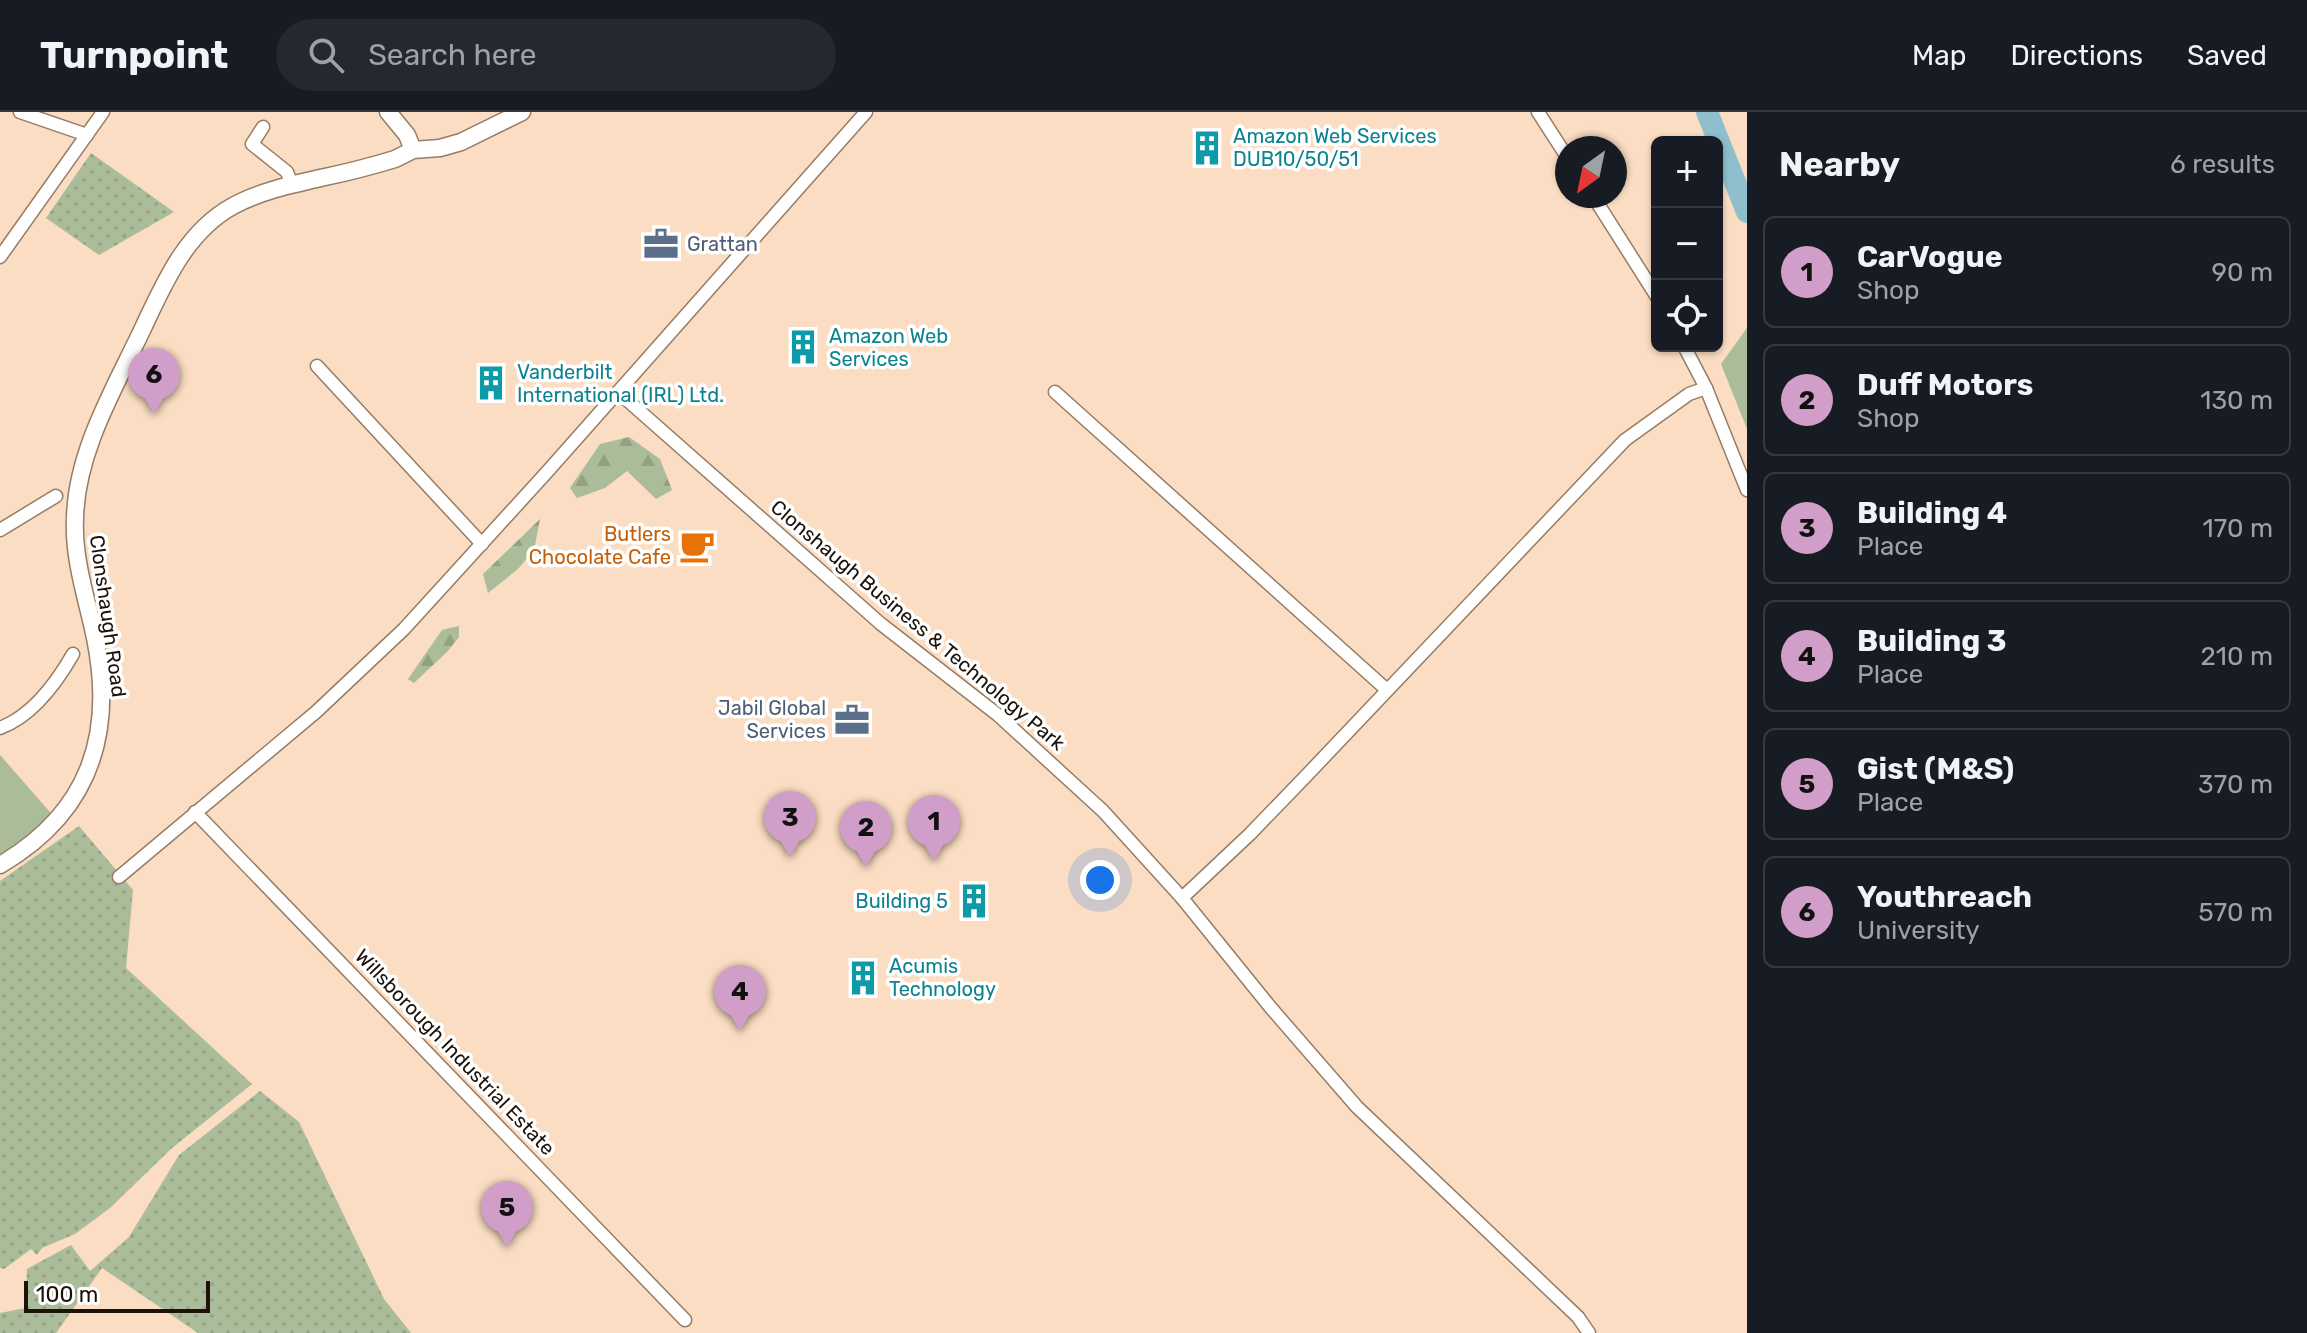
<!DOCTYPE html>
<meta charset="utf-8">
<style>
:root{--surface:#171b24;--page:#242831;--text:#f1f3f6;--muted:#9ea1a6;--line:#363941;--accent:#d19ec9}
body{margin:0;font-family:Rubik,sans-serif;background:var(--page);color:var(--text)}
.controls{position:absolute;right:24px;top:24px;display:grid;overflow:hidden;border-radius:12px;box-shadow:0 2px 6px #0004}
.controls button{width:72px;height:72px;display:grid;place-items:center;padding:0;border:0;border-bottom:2px solid var(--line);background:var(--surface);color:var(--text);font:40px sans-serif}
.compass{position:absolute;left:1555px;top:24px;width:72px;height:72px;border-radius:50%;background:var(--surface);box-shadow:0 2px 6px #0004;rotate:213deg}
.scale{position:absolute;left:24px;bottom:20px;width:186px;box-sizing:border-box;padding-left:8px;border:4px solid #1c1209;border-top:0;font-size:22px;line-height:28px;white-space:nowrap;color:#1c1209;-webkit-text-stroke:6px #fff;paint-order:stroke}
.you{position:absolute;left:1100px;top:768px;width:28px;height:28px;margin:-20px;border:6px solid #fff;border-radius:50%;background:#1a73e8;box-shadow:0 0 0 12px #1a73e833}
.badge{display:grid;place-items:center;width:52px;height:52px;border-radius:50%;background:var(--accent);color:#111;font-size:26px;font-weight:700}
.pin{position:absolute;translate:-50% -66px;filter:drop-shadow(0 2px 4px #0008)}
.pin::after{content:'';position:absolute;top:42px;width:28px;height:24px;background:inherit;clip-path:polygon(0 0,100% 0,50% 100%)}
.list{margin:0;padding:0;list-style:none}
h2{display:flex;justify-content:space-between;align-items:center;height:104px;margin:0;padding:0 32px;font-size:34px}
h2 small{font-size:26px;font-weight:400;color:var(--muted)}
.list li{display:grid;grid-template-columns:52px 1fr auto;gap:24px;align-items:center;box-sizing:border-box;height:112px;margin:0 16px 16px;padding:0 16px;border:2px solid var(--line);border-radius:12px}
.list b{display:block;font-size:30px;white-space:nowrap}
.list p{margin:0;font-size:26px;white-space:nowrap;color:var(--muted)}
.list em{font-size:26px;font-style:normal;color:var(--muted)}
.icon{flex:none;width:44px;height:44px;fill:none;stroke:currentColor;stroke-width:2;stroke-linecap:round;stroke-linejoin:round}
.map{position:relative;flex:none;width:1747px;height:1221px;overflow:hidden}
header{display:flex;align-items:center;gap:48px;box-sizing:border-box;height:112px;padding:0 40px;background:var(--surface);border-bottom:2px solid var(--line)}
header strong{font-size:38px}
nav{display:flex;gap:44px;margin-inline-start:auto;font-size:28px}
.search{width:560px;height:72px;background:var(--page);display:flex;align-items:center;gap:20px;box-sizing:border-box;padding:0 28px;border-radius:44px;color:var(--muted);font-size:30px}
main{display:flex}
aside{flex:1;background:var(--surface)}
.map>svg:first-child{display:block}
</style>
<header>
<strong>Turnpoint</strong>
<div class="search"><svg class="icon" aria-label="search" viewBox="0 0 24 24"><circle cx="10" cy="10" r="6"/><path d="M15 15l6 6"/></svg>Search here</div>
<nav><a>Map</a><a>Directions</a><a>Saved</a></nav>
</header>
<main>
<div class="map">
<svg width="1747" height="1221" viewBox="0 0 1747 1221">
<defs>
<pattern id="grass-dots" width="8" height="8" patternUnits="userSpaceOnUse" patternTransform="scale(2)"><rect width="8" height="8" fill="#aabc99"/><path d="M2 2h.1M6 6h.1" fill="none" stroke="#92a182" stroke-width="1.8" stroke-linecap="round"/></pattern>
<pattern id="forest-firs" width="22" height="20" patternUnits="userSpaceOnUse" patternTransform="scale(2)"><rect width="22" height="20" fill="#aabc99"/><path d="M5 1l3.5 6h-7zM16 11l3.5 6h-7z" fill="#92a182"/></pattern>
</defs>
<rect width="100%" height="100%" fill="#faddc2"/>
<g fill="url(#grass-dots)">
<polygon points="91,41 174,100 99,143 46,106"/>
<polygon points="79,714 133,778 126,856 252,972 172,1036 110,1096 75,1122 42,1136 37,1143 31,1137 4,1157 0,1156 0,769"/>
<polygon points="260,979 299,1010 384,1187 411,1221 198,1221 102,1156 56,1221 0,1221 0,1201 26,1196 27,1157 71,1133 90,1159 129,1125 179,1043"/>
</g>
<g fill="url(#forest-firs)">
<polygon points="629,325 660,347 672,378 656,387 627,359 605,376 577,386 570,376 600,332"/>
<polygon points="540,407 534,438 518,457 488,481 483,462"/>
<polygon points="459,514 459,525 447,540 414,571 408,567 442,518"/>
</g>
<g fill="#aabc99">
<polygon points="1747,216 1747,317 1721,252"/>
<polygon points="0,643 56,707 0,742"/>
</g>
<g fill="none" stroke-linecap="round" stroke-linejoin="round">
<polyline stroke="#8fbecd" stroke-width="22" points="1707,0 1747,100"/>
<g stroke="#967c64" stroke-width="15">
<g id="minor">
<polyline points="20,0 87,23"/>
<polyline points="1538,0 1567,45"/>
<polyline points="263,15 252,32 287,60 292,73"/>
<polyline points="1593,84 1657,185"/>
<polyline points="0,145 103,0"/>
<polyline points="1684,234 1706,276 1747,378"/>
<polyline points="317,254 482,432"/>
<polyline points="618,280 881,512 998,603 1103,699 1182,786 1271,896 1357,995 1578,1205 1589,1221"/>
<polyline points="1055,280 1387,578"/>
<polyline points="0,418 56,384"/>
<path d="M0,616C32,604 57,570 73,542"/>
<polyline points="195,700 685,1208"/>
<polyline points="119,765 316,600 404,517 547,360 866,0"/>
<polyline points="1182,786 1250,722 1306,664 1625,328 1689,282 1706,276"/>
</g>
</g>
<g stroke="#967c64" stroke-width="19">
<g id="tertiary">
<polyline points="388,0 407,23 413,38"/>
<path d="M0,753C89,701 115,624 95,526C87,487 73,447 75,407C76,339 116,274 144,214C165,169 187,119 233,94C260,79 294,72 325,65C349,60 372,54 395,47L413,38L440,36L461,30L522,0"/>
</g>
</g>
<use href="#minor" stroke="#fff" stroke-width="12"/>
<use href="#tertiary" stroke="#fff" stroke-width="16"/>
</g>
<defs>
<g id="building-bare" transform="scale(2.76)"><path d="M-4-6H4V6H1V3H-1V6H-4ZM-2.5-4.3h1.7v1.8h-1.7ZM.8-4.3h1.7v1.8H.8ZM-2.5-1h1.7V.8h-1.7ZM.8-1h1.7V.8H.8Z" fill="#0f9aa8" stroke="#fff" stroke-width="2.5" paint-order="stroke"/></g>
<g id="office-bare" transform="scale(2.76)"><path d="M-6-3h4V-5.5h4V-3h4V5H-6ZM-1-4.5V-3h2v-1.5ZM-6 0V1H6V0Z" fill="#5c6f8a" stroke="#fff" stroke-width="2.5" paint-order="stroke"/></g>
<g id="cafe-bare" transform="scale(2.76)"><path d="M-5.5-4.5H6V0H3Q3 3.5 0 3.5H-2.5Q-5.5 3.5-5.5 0ZM3-3.2v2h1.7v-2ZM-6 4.5H4V6H-6Z" fill="#e8710a" stroke="#fff" stroke-width="2.5" paint-order="stroke"/></g>
</defs>
<g fill-rule="evenodd">
<use href="#building-bare" x="1207" y="36"/>
<use href="#office-bare" x="661" y="132"/>
<use href="#building-bare" x="803" y="235"/>
<use href="#building-bare" x="491" y="271"/>
<use href="#cafe-bare" x="697" y="434"/>
<use href="#office-bare" x="852" y="608"/>
<use href="#building-bare" x="974" y="789"/>
<use href="#building-bare" x="863" y="866"/>
</g>
<g text-anchor="middle" dominant-baseline="central" stroke-width="7" stroke-linejoin="round" paint-order="stroke">
<g font-size="20" fill="#0d838f" stroke="#fff" text-anchor="start">
<text x="1233" y="24">Amazon Web Services<tspan x="1233" dy="23">DUB10/50/51</tspan></text>
<text x="829" y="224">Amazon Web<tspan x="829" dy="23">Services</tspan></text>
<text x="517" y="260">Vanderbilt<tspan x="517" dy="23">International (IRL) Ltd.</tspan></text>
<text x="948" y="789" text-anchor="end">Building 5</text>
<text x="889" y="854">Acumis<tspan x="889" dy="23">Technology</tspan></text>
</g>
<g font-size="20" fill="#4e5e75" stroke="#fff" text-anchor="start">
<text x="687" y="132">Grattan</text>
<text x="826" y="596" text-anchor="end">Jabil Global<tspan x="826" dy="23">Services</tspan></text>
</g>
<g font-size="20" fill="#c56008" stroke="#fff" text-anchor="end">
<text x="671" y="422">Butlers<tspan x="671" dy="23">Chocolate Cafe</tspan></text>
</g>
<g font-size="20" fill="#1c1209" stroke="#fff">
<text transform="translate(108 504) rotate(82)">Clonshaugh Road</text>
<text transform="translate(918 513) rotate(40)">Clonshaugh Business &amp; Technology Park</text>
<text transform="translate(455 940) rotate(46)">Willsborough Industrial Estate</text>
</g>
</g>
</svg>
<div class="controls">
<button>+</button>
<button>−</button>
<button><svg class="icon" aria-label="locate" viewBox="0 0 24 24"><circle cx="12" cy="12" r="6"/><path d="M12 2v4M12 18v4M2 12h4M18 12h4"/></svg></button>
</div>
<svg class="compass" viewBox="-18 -18 36 36"><path d="M0-13l5 13h-10z" fill="#e53935"/><path d="M0 13l5-13h-10z" fill="#9ea1a6"/></svg>
<div class="scale">100 m</div>
<div class="you"></div>
<div class="pin badge" style="left:934px;top:749px">1</div>
<div class="pin badge" style="left:866px;top:755px">2</div>
<div class="pin badge" style="left:790px;top:745px">3</div>
<div class="pin badge" style="left:740px;top:919px">4</div>
<div class="pin badge" style="left:507px;top:1135px">5</div>
<div class="pin badge" style="left:154px;top:302px">6</div>
</div>
<aside>
<h2>Nearby<small>6 results</small></h2>
<ul class="list">
<li><span class="badge">1</span><div><b>CarVogue</b><p>Shop</p></div><em>90 m</em></li>
<li><span class="badge">2</span><div><b>Duff Motors</b><p>Shop</p></div><em>130 m</em></li>
<li><span class="badge">3</span><div><b>Building 4</b><p>Place</p></div><em>170 m</em></li>
<li><span class="badge">4</span><div><b>Building 3</b><p>Place</p></div><em>210 m</em></li>
<li><span class="badge">5</span><div><b>Gist (M&amp;S)</b><p>Place</p></div><em>370 m</em></li>
<li><span class="badge">6</span><div><b>Youthreach</b><p>University</p></div><em>570 m</em></li>
</ul>
</aside>
</main>
